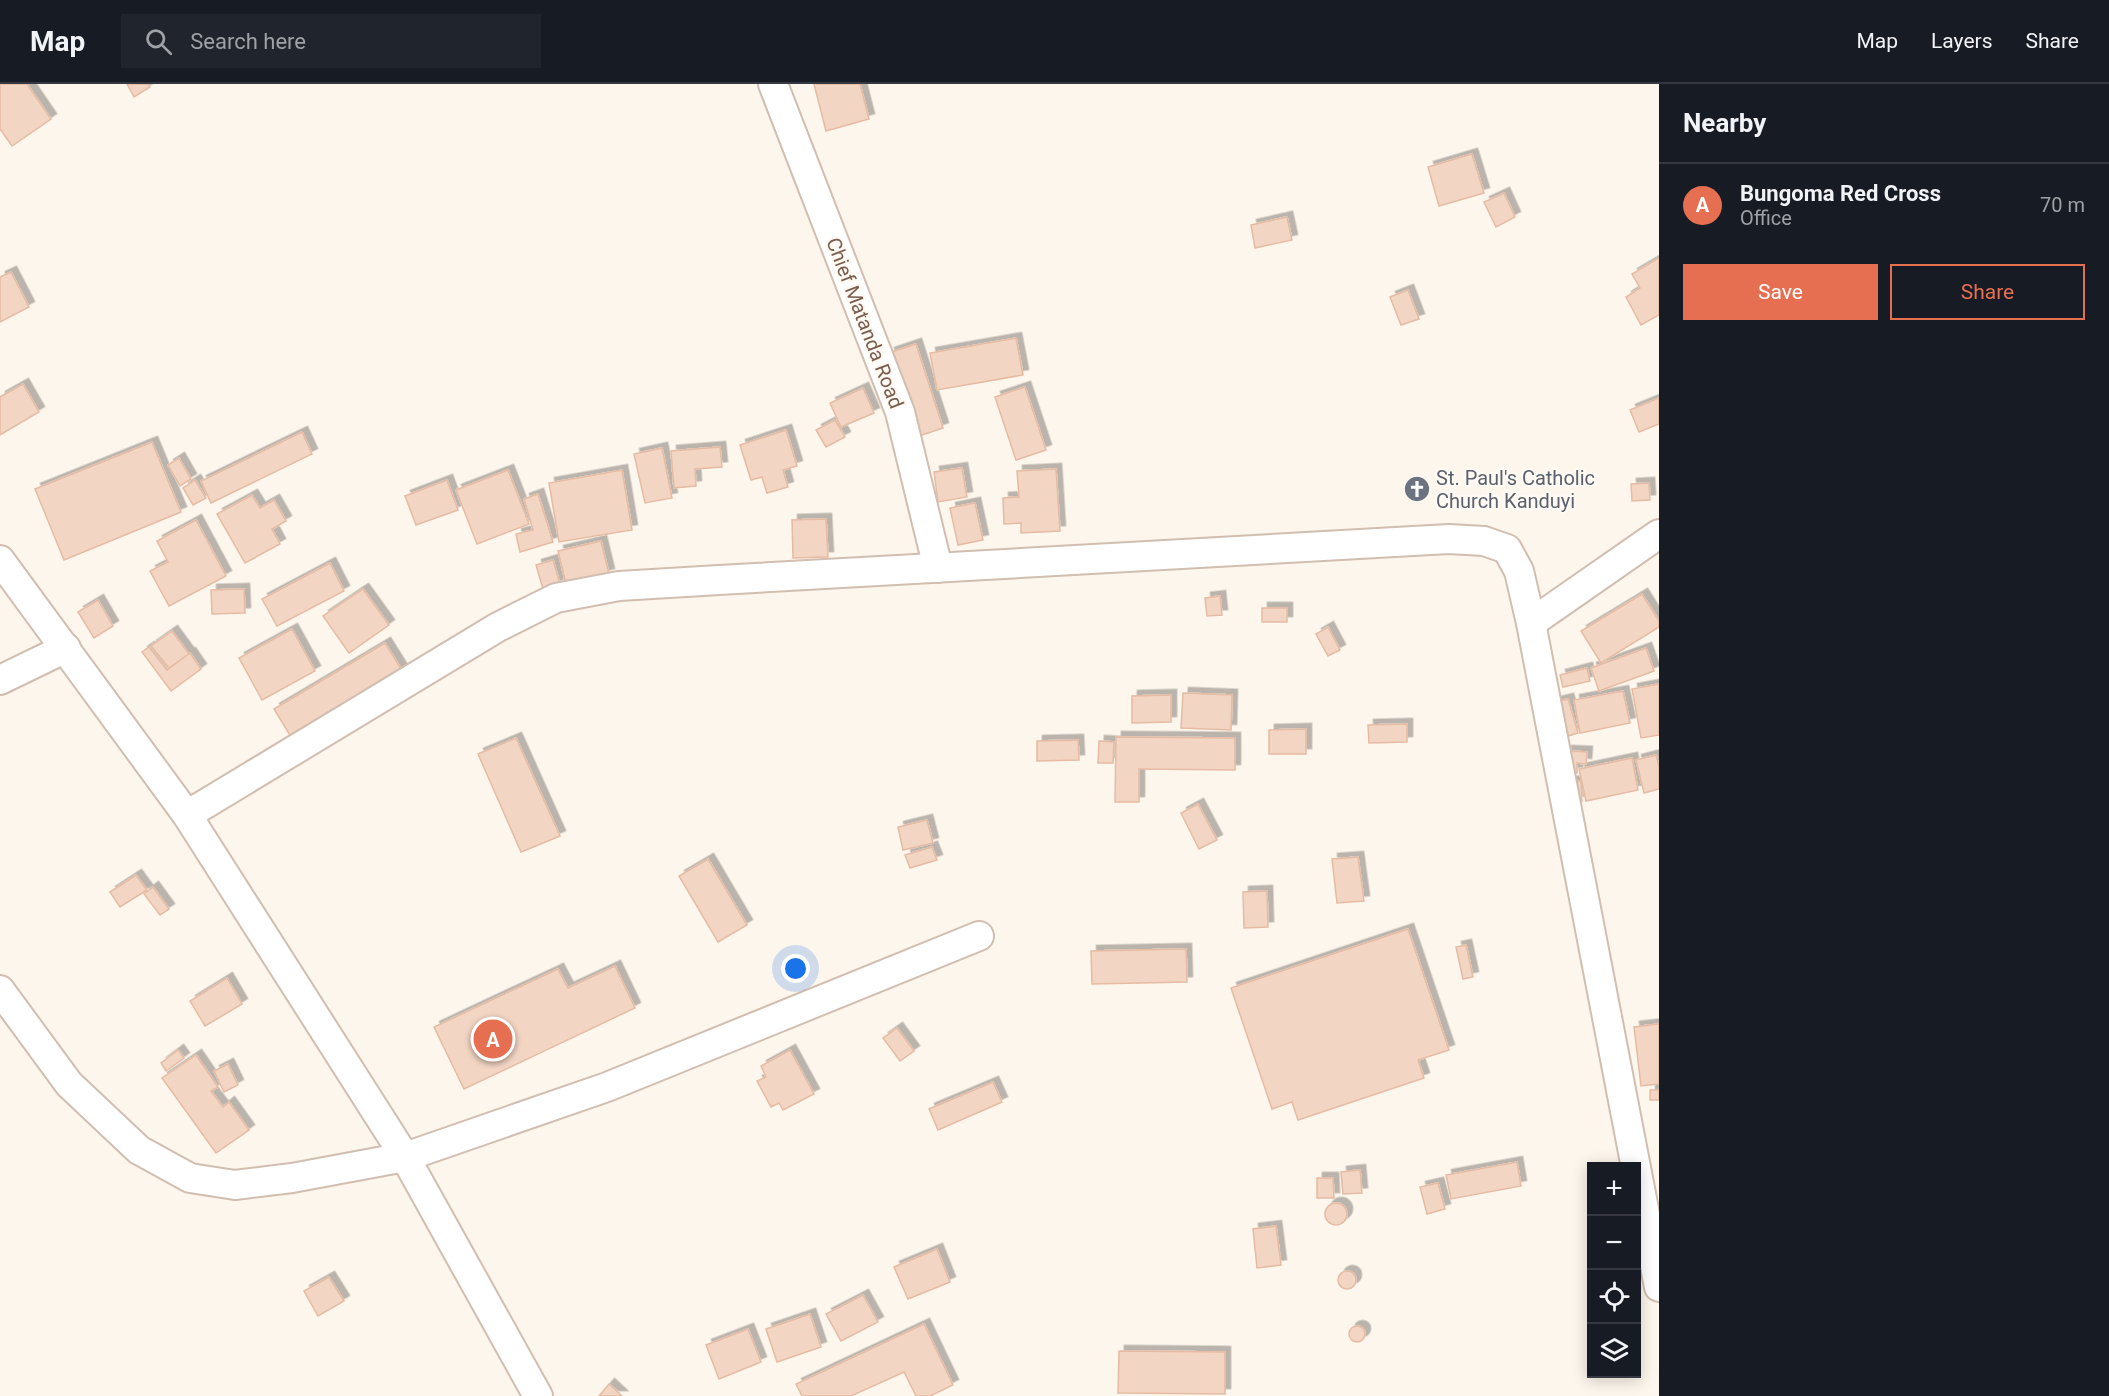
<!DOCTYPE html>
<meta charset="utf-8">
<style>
:root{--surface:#171b24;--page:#20242c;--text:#f1f3f6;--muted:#9ea1a6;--line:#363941;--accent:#e76f51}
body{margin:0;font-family:Roboto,sans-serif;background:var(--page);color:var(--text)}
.controls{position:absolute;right:18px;bottom:18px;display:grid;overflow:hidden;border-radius:0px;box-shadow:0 3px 15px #0003}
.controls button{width:54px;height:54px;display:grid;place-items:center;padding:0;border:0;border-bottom:2px solid var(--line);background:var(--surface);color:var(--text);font:30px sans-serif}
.you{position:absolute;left:796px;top:885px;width:21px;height:21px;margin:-15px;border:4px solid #fff;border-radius:50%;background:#1a73e8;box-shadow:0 0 0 9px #1a73e833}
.badge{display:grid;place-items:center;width:39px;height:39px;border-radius:50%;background:var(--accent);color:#fff;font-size:20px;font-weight:700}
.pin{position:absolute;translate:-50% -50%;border:3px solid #fff;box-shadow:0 2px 6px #0006}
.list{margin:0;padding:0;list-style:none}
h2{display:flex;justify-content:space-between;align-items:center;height:78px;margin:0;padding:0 24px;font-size:26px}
h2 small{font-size:20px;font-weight:400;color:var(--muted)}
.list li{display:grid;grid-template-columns:39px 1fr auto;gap:18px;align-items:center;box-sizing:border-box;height:84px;padding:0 24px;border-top:2px solid var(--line)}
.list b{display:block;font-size:22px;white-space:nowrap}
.list p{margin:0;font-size:20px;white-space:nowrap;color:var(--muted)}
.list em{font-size:20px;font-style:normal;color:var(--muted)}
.actions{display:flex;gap:12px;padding:18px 24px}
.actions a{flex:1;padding:14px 0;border:2px solid var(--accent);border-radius:0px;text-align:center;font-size:21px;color:var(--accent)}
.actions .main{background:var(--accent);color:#fff}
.icon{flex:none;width:33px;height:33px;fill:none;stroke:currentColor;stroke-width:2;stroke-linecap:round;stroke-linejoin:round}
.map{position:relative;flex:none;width:1659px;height:1312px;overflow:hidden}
header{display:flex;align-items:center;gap:36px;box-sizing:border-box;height:84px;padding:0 30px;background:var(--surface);border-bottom:2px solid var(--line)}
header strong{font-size:28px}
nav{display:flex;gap:33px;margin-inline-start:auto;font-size:21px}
.search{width:420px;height:54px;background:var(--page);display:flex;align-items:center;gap:15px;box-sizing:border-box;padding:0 21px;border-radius:0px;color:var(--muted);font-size:22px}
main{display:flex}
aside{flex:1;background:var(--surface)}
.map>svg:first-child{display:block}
</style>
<header>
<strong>Map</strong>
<div class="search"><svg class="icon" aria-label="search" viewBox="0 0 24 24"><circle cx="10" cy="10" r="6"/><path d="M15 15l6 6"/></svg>Search here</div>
<nav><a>Map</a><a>Layers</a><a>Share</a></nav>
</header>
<main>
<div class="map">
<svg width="1659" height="1312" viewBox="0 0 1659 1312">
<defs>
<filter id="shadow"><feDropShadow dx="5.5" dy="-5.5" stdDeviation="0" flood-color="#0004"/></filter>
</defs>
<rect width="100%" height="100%" fill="#fdf6ec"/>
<g fill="#f3d5c3" stroke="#e6bba3" stroke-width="1.5" filter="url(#shadow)">
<polygon points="0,0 27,0 51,35 12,62 0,45"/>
<polygon points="127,0 148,0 150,3 134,13"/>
<polygon points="814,0 860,0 869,35 826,47"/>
<polygon points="1472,70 1484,109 1439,122 1428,83"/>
<polygon points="1504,109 1515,133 1496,143 1484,118"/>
<polygon points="1287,133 1292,156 1255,164 1251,141"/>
<polygon points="1659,174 1659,231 1641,241 1626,213 1640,204 1632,190"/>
<polygon points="11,188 29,223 0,238 0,193"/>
<polygon points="1408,206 1419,235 1401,241 1390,213"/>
<polygon points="1016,254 1023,291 937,306 930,269"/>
<polygon points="916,260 943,344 916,353 889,269"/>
<polygon points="23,300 39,328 0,351 0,313"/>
<polygon points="1025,303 1046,366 1016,376 995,313"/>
<polygon points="863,304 874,329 841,343 830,319"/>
<polygon points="1659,314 1659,340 1639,348 1630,326"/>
<polygon points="835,336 845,353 826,363 816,346"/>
<polygon points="786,346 797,382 783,386 788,403 767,409 762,393 751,396 740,361"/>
<polygon points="302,348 312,370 211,419 201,397"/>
<polygon points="152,358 181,428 64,476 35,405"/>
<polygon points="720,363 722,383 695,385 696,402 674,404 671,367"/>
<polygon points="662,364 672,414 645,419 634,370"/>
<polygon points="179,374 191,395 180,402 168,381"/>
<polygon points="962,384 967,413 938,418 934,388"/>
<polygon points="1056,385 1060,447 1021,449 1021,439 1004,440 1003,414 1019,413 1017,387"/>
<polygon points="508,386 529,440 477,460 456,406"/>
<polygon points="622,386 632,446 559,458 549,399"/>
<polygon points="195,396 206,414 193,421 183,404"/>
<polygon points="447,396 458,426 416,441 405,412"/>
<polygon points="1649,399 1650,416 1632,417 1631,400"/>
<polygon points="538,410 553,458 520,468 516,450 533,446 524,415"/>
<polygon points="252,411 260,424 274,416 286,437 272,445 280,460 245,479 217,430"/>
<polygon points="975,419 983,456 958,461 950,424"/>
<polygon points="826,435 828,473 793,474 792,436"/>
<polygon points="196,436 226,492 169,522 150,487 168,478 157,457"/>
<polygon points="601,457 609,490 566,500 558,467"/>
<polygon points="553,476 560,500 543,505 536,481"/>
<polygon points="330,479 344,507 277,542 262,515"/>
<polygon points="244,505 245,529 212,530 211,506"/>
<polygon points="363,505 389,541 349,569 323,532"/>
<polygon points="1642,510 1659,537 1659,543 1601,579 1581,547"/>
<polygon points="1220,512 1222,531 1207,532 1205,514"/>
<polygon points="98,516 113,542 94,554 78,528"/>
<rect x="1262" y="524" width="25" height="14"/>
<polygon points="1328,543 1340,566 1328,572 1316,550"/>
<polygon points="292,545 315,587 262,616 239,574"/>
<polygon points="172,547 189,570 169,584 151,562"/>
<polygon points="385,559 405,591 294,658 274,625"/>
<polygon points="149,563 167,586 190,569 201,585 171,607 142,568"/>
<polygon points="1646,564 1654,587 1599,607 1591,584"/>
<polygon points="1587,584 1590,597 1563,603 1560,591"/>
<polygon points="1659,600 1659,651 1641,654 1632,605"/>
<polygon points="1623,607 1630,639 1580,649 1574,616"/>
<polygon points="1183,609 1232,611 1231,646 1181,644"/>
<polygon points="1171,611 1171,638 1132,639 1132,612"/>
<polygon points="1568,615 1578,649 1565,653 1555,618"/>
<polygon points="1407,640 1407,658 1369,659 1368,641"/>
<polygon points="1306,645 1306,670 1269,670 1269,646"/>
<polygon points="1116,653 1235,654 1235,686 1139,685 1139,718 1115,718"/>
<polygon points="516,654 560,752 521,768 478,670"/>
<polygon points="1078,656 1079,676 1037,677 1037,657"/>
<polygon points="1099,657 1114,658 1113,679 1098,679"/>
<polygon points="1566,667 1587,668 1586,680 1577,679 1577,689 1569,688"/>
<polygon points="1656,671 1659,683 1659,705 1644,709 1636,676"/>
<polygon points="1632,674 1638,706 1586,717 1579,685"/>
<polygon points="1581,697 1582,717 1571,718 1570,698"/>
<polygon points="1198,720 1217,756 1199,765 1181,729"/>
<polygon points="927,736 933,759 903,766 898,743"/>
<polygon points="932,763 937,776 910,784 905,771"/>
<polygon points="1358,773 1364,817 1337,819 1332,775"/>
<polygon points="708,775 747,841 718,858 679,792"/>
<polygon points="136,791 147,806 120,823 110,808"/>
<polygon points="153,803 169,825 160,831 144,810"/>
<polygon points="1267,807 1268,843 1244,844 1243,808"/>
<polygon points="1408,845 1449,966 1418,976 1424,994 1298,1036 1292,1018 1272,1025 1231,904"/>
<polygon points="1466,861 1473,893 1463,895 1456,863"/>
<polygon points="1186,865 1187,898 1092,900 1091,867"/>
<polygon points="615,882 635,924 464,1005 434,943 558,885 568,904"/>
<polygon points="227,894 242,920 205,942 190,917"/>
<polygon points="1659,940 1659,1000 1641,1002 1634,943"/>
<polygon points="897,944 914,967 900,977 883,954"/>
<polygon points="178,966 184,974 166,987 161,979"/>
<polygon points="790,966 814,1010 783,1026 779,1019 771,1023 757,997 766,993 761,982"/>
<polygon points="196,971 218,1003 211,1007 223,1023 229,1018 249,1046 216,1069 162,994"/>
<polygon points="228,980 238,1001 224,1008 214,987"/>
<polygon points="993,998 1002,1018 938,1046 929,1025"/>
<rect x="1650" y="1006" width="9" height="10"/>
<polygon points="1517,1078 1521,1102 1451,1115 1446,1091"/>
<polygon points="1360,1086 1362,1109 1343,1110 1341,1088"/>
<polygon points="1317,1094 1333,1094 1334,1114 1317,1114"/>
<polygon points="1438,1099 1445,1125 1427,1130 1420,1103"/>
<circle cx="1336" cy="1130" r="11"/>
<polygon points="1276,1142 1281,1181 1257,1184 1253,1145"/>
<polygon points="937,1165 950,1198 908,1215 894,1183"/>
<circle cx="1347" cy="1196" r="9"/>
<polygon points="329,1193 344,1217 318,1232 304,1207"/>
<polygon points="863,1211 878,1238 841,1257 826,1230"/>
<polygon points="810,1230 821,1263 777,1278 766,1245"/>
<polygon points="924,1240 953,1301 930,1312 916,1312 904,1288 851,1312 802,1312 796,1300"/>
<circle cx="1357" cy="1250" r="8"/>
<polygon points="748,1245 761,1278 719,1295 706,1261"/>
<polygon points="1119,1267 1225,1268 1225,1310 1118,1309"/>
<polygon points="609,1300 622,1312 599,1312"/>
</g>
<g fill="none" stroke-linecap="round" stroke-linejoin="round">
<g stroke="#d1beb0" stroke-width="32">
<g id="minor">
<polyline points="773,0 900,328 938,484"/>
<polyline points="0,476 187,731 405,1073 538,1312"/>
<polyline points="1531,539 1659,450"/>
<polyline points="0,596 66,564"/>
<polyline points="187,731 498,543 556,514 619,502 719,496 1449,455 1484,457 1507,465 1519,487 1531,539 1659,1203"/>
<polyline points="0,906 69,1000 139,1066 190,1094 235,1101 292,1094 405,1073 607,1003 979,852"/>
</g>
</g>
<use href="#minor" stroke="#fff" stroke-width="28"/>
</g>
<defs>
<g id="church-disc" transform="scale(1.35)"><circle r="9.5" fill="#6b7280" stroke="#fffaf3"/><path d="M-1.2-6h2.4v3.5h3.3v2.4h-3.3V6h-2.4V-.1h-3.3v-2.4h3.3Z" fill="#fff"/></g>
</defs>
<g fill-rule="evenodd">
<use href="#church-disc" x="1417" y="405"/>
</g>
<g text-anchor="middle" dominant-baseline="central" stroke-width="5" stroke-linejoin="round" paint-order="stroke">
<g font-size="20" fill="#7a5c4d" stroke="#fffaf3">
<text transform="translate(865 239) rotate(69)">Chief Matanda Road</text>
</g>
<g font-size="20" fill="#5b616d" stroke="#fffaf3" text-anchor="start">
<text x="1436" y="394">St. Paul's Catholic<tspan x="1436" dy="23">Church Kanduyi</tspan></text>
</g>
</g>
</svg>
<div class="controls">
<button>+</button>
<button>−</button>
<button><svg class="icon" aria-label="locate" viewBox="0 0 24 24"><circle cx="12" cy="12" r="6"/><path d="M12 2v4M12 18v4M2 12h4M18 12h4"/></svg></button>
<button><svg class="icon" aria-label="layers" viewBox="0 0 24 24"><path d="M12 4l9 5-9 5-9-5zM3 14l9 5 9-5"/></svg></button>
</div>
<div class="you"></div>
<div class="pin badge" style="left:493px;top:955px">A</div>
</div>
<aside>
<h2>Nearby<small></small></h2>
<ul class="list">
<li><span class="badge">A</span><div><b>Bungoma Red Cross</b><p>Office</p></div><em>70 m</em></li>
</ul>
<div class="actions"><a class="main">Save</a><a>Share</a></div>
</aside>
</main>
